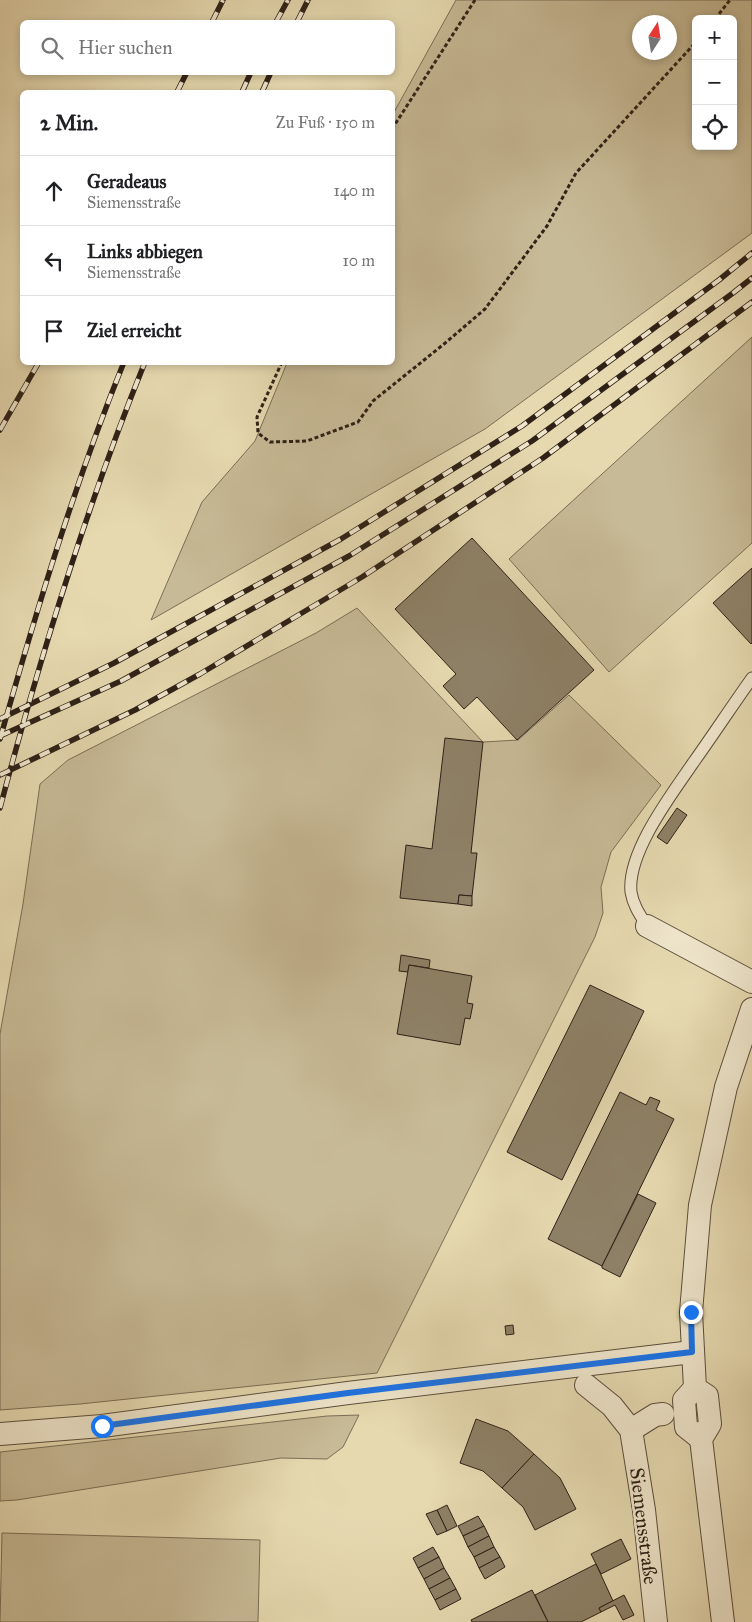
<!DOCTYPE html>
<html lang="de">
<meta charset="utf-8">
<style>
:root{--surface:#fff;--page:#f6f6f6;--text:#202124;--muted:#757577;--line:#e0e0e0}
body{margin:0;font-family:"IM FELL Great Primer",serif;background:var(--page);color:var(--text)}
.controls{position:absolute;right:15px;top:15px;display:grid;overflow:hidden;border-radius:8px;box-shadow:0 2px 8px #0003}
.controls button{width:45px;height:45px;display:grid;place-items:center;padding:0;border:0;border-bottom:1px solid var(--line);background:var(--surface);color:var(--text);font:25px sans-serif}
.compass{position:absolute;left:632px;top:15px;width:45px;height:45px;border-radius:50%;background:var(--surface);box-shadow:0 2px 8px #0003;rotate:12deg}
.stop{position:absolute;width:15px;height:15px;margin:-11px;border:4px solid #1a73e8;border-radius:50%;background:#fff}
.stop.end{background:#1a73e8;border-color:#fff;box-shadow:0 1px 5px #0008}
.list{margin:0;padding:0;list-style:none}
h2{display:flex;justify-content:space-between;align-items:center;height:65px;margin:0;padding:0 20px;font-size:21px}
h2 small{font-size:16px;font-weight:400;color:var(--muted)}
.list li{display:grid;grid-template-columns:32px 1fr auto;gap:15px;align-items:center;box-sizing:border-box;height:70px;padding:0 20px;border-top:1px solid var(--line)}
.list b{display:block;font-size:19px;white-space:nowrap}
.list p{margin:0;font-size:16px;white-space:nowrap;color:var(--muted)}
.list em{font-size:16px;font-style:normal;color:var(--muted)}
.icon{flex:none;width:28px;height:28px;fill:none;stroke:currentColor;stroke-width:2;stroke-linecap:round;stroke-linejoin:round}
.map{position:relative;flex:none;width:752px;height:1622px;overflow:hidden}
.search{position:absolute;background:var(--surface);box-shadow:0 2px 8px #0003;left:20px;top:20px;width:375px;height:55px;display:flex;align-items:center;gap:12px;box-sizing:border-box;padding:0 18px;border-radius:8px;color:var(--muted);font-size:19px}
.panel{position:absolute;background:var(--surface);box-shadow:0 2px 8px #0003;left:20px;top:90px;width:375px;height:275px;border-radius:8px}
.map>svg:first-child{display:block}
</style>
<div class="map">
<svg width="752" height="1622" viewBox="0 0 752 1622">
<rect width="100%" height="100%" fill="#e6d9b0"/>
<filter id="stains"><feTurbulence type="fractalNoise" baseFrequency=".004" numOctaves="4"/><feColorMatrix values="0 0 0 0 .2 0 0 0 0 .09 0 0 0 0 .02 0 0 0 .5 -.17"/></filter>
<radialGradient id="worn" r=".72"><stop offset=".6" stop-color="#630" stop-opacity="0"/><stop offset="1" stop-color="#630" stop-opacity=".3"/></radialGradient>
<g fill="#c7ba96" stroke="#7a6e56" fill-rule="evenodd">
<path d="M456,0H752V233L485,429L151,620L202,502L255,441L287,363L392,362L393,114ZM696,19H733V146H696ZM640,22H670V52H640Z"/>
<polygon points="752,337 752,543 609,672 509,559"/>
<polygon points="357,608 483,742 518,740 569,695 661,785 611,852 601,887 603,913 595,937 377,1373 80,1404 0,1410 0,1034 23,904 40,784 68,760 316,633"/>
<polygon points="359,1415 343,1447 327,1459 281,1458 17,1500 0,1501 0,1452 327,1416"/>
<polygon points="2,1533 260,1540 258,1622 0,1622"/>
</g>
<g fill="#8e8167" stroke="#2e2117">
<polygon points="472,538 594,670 517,740 477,697 464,709 443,686 456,674 395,609"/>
<polygon points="752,568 752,643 751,644 713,603"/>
<polygon points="445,738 483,742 471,853 477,853 472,896 459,895 458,904 400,898 406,845 432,849"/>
<polygon points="677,808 687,815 667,844 657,837"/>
<polygon points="459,895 472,896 472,906 458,904"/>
<polygon points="401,955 430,960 429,968 409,965 408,972 399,971"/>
<polygon points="409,965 472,976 467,1003 473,1004 470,1019 465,1018 460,1045 397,1034"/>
<polygon points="590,985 644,1011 562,1180 507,1152"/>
<polygon points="620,1092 646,1105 650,1097 660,1101 656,1110 674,1119 602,1266 548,1239"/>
<polygon points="638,1194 656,1203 620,1277 602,1268 602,1266"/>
<polygon points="513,1325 514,1334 506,1335 505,1326"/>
<polygon points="476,1419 508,1431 534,1454 502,1488 483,1471 460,1463"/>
<polygon points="534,1454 560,1478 576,1509 535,1530 523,1507 502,1488"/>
<polygon points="447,1505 457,1526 447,1531 437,1510"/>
<polygon points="437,1510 447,1531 437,1535 426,1514"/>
<polygon points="478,1516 484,1526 463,1536 458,1526"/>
<polygon points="484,1526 489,1536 468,1547 463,1536"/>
<polygon points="489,1536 494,1547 474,1557 468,1547"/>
<polygon points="621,1539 631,1559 601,1574 591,1554"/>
<polygon points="433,1547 439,1557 418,1568 413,1558"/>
<polygon points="494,1547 500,1557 479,1568 474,1557"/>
<polygon points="439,1557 444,1568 424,1579 418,1568"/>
<polygon points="500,1557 505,1567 485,1579 479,1568"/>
<polygon points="596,1564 613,1601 599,1608 601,1612 581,1622 548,1622 535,1595"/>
<polygon points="444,1568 450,1578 429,1589 424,1579"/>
<polygon points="450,1578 456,1589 435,1600 429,1589"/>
<polygon points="456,1589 461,1599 440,1610 435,1600"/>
<polygon points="532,1590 548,1622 472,1622 471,1620"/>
<polygon points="624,1595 634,1615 623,1620 615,1605 601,1612 599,1608"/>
</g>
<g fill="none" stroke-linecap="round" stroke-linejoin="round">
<g stroke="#5c4f3d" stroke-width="13">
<path id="lane" d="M647,926C640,915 633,905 631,892C627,852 672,794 693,763C713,735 732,706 752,678"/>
</g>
<g stroke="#5c4f3d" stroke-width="24">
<g id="street">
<polyline points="647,926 752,982"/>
<polyline points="586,1385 612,1406 631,1430 644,1510 656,1622"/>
<polyline points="695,1388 684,1400 686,1427 701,1439"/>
<polyline points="631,1430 655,1415 663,1414"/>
<polyline points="0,1434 102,1426 348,1393 692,1352"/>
<polyline points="723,1622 701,1439 710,1424 707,1396 695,1388 691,1312 700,1205 726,1087 752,1009"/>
</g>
</g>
<g stroke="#2e2117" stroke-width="3" stroke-dasharray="4 2.5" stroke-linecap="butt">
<polyline points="715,19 730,0"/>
<polyline points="392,129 475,0"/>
<polyline points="282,362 257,417 258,433 270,442 307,441 358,422 373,401 444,344 485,309 547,226 576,173 696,42"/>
</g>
<use href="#lane" stroke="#efe6cc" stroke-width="11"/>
<use href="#street" stroke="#efe6cc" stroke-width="22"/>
<g stroke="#2e2117" stroke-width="5.5">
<g id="rail">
<polyline points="212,22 223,0"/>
<polyline points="276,22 288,0"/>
<polyline points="297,22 308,0"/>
<polyline points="177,92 187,72"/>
<polyline points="242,92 251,72"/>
<polyline points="262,92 271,72"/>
<polyline points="0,430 39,362"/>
<polyline points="0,719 114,663 341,539 522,426 719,280 752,253"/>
<polyline points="0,736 121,681 349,556 532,441 733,293 752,278"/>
<path d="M0,739C36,612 74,485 124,362"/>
<polyline points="0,775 135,710 200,674 362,577 543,458 752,302"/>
<path d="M0,808C40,657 86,508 145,362"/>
</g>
</g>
<use href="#rail" stroke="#efe6cc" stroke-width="4" stroke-dasharray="11" stroke-linecap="butt"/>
</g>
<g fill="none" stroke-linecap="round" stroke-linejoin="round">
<polyline stroke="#1a73e8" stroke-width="6" points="102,1426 348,1393 692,1352 691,1312"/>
</g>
<g text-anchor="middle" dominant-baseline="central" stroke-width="5" stroke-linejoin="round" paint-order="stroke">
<g font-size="20" fill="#2e2117" stroke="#efe6cc">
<text transform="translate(644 1526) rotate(83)">Siemensstraße</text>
</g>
</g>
<rect width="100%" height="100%" filter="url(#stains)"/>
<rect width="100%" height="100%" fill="url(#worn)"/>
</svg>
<div class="controls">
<button>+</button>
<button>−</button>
<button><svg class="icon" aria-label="locate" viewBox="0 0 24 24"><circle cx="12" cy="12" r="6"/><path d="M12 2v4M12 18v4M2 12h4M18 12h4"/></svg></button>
</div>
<svg class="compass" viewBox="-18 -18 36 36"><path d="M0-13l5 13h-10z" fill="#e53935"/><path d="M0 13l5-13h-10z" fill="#757577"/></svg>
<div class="stop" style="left:102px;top:1426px"></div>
<div class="stop end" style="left:691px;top:1312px"></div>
<div class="search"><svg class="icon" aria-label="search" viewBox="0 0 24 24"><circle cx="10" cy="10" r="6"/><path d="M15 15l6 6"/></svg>Hier suchen</div>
<section class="panel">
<h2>2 Min.<small>Zu Fuß · 150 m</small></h2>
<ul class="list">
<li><svg class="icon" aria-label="ahead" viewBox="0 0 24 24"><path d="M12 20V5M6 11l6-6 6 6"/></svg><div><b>Geradeaus</b><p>Siemensstraße</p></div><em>140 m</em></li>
<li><svg class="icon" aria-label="left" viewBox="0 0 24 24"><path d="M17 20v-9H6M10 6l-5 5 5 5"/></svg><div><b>Links abbiegen</b><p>Siemensstraße</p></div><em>10 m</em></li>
<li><svg class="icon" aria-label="arrive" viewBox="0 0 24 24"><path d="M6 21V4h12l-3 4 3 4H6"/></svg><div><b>Ziel erreicht</b></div></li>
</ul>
</section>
</div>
